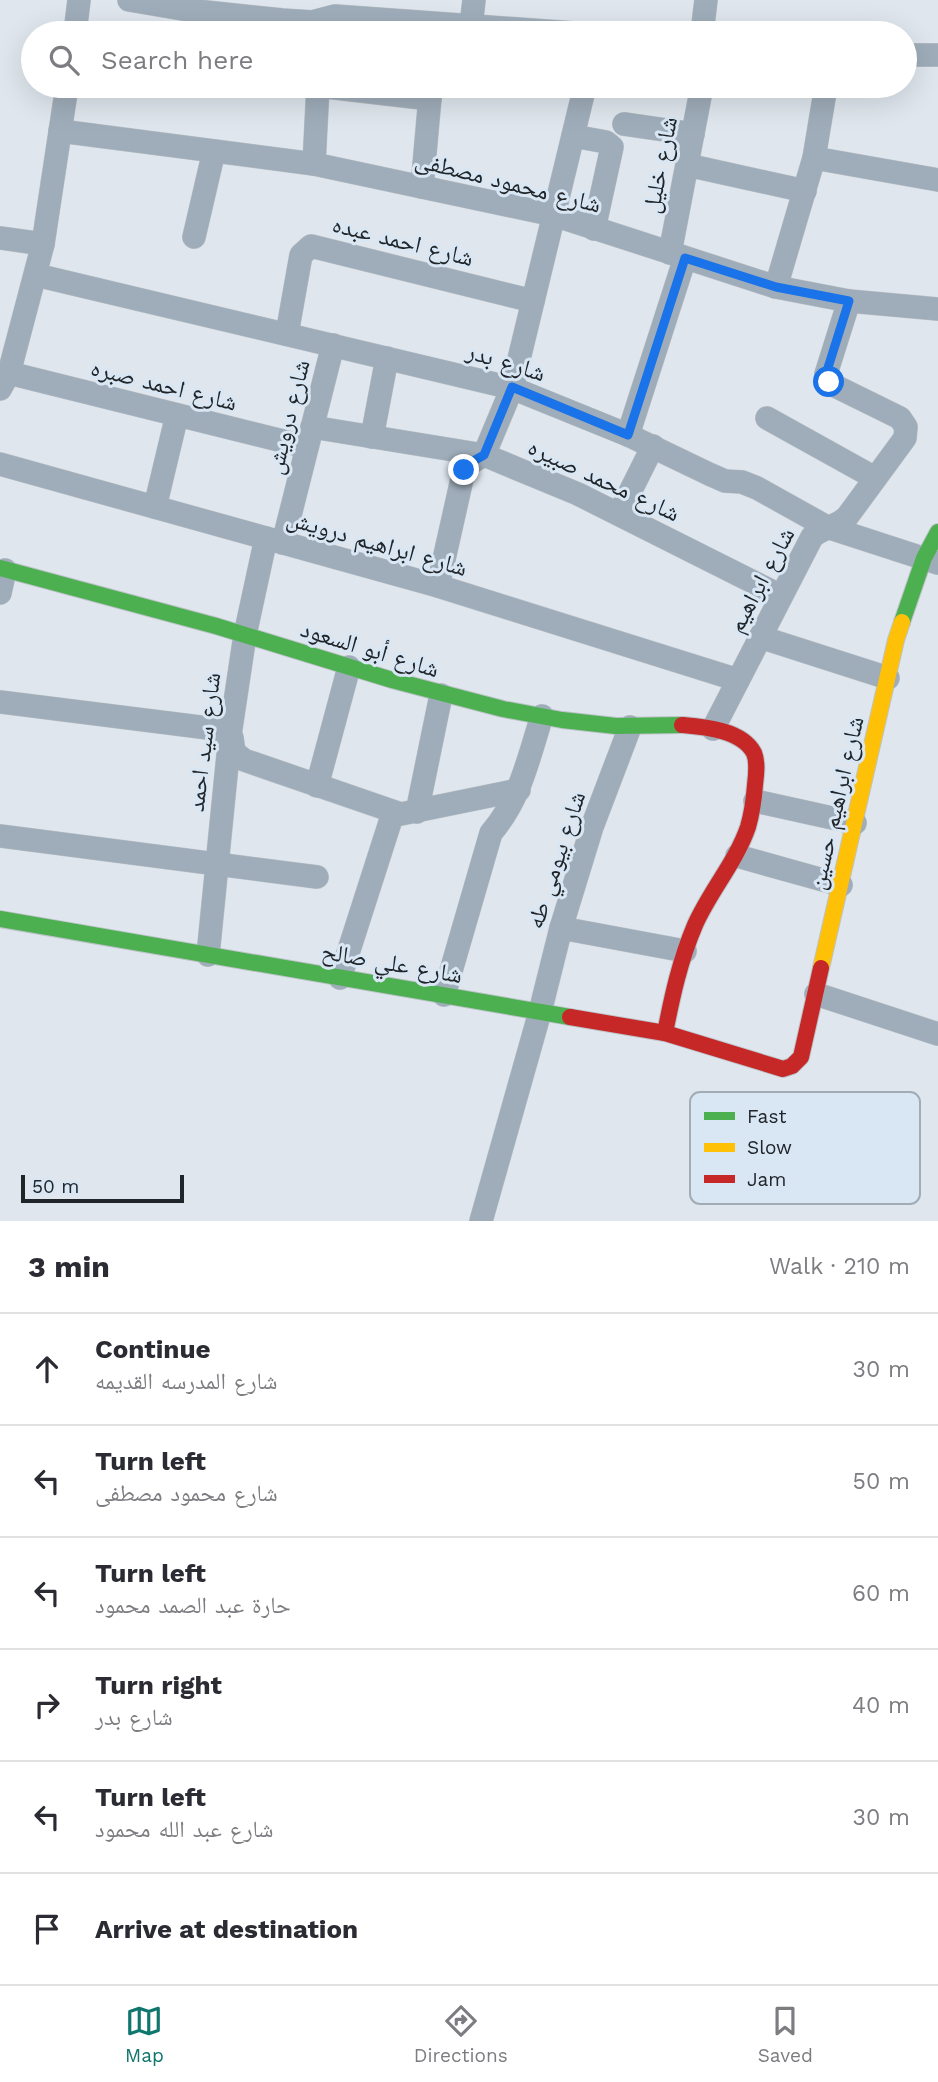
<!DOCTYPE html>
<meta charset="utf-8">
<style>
:root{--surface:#fff;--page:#f7f7f7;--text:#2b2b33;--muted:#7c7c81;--line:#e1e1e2;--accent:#0f766e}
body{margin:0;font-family:"Work Sans","Noto Naskh Arabic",sans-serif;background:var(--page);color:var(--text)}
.scale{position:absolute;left:21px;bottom:18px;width:163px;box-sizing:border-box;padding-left:7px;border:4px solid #20252a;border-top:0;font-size:19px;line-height:24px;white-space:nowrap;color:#20252a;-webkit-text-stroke:5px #d9e6f3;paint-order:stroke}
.stop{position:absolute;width:21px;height:21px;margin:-16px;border:5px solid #1a73e8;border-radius:50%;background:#fff}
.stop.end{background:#1a73e8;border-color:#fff;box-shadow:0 2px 7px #0008}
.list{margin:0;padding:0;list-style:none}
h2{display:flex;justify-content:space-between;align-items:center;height:91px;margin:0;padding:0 28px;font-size:30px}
h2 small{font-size:23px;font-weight:400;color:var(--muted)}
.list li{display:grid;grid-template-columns:46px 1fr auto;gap:21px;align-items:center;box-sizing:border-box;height:112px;padding:0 28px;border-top:2px solid var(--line)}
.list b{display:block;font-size:26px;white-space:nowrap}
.list p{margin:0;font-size:23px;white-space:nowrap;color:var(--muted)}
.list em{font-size:23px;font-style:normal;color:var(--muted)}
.icon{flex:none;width:38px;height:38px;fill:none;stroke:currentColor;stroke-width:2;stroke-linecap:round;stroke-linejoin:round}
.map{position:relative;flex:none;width:938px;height:1221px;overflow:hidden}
.search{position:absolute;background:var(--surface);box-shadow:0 7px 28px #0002;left:21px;right:21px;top:21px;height:77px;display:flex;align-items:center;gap:18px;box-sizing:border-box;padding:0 24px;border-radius:38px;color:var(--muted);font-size:26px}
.sheet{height:763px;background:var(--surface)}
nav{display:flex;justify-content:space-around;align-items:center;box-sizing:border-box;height:98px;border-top:2px solid var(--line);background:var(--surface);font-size:19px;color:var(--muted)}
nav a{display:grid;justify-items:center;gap:4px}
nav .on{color:var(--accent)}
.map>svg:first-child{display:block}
</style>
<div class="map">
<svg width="938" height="1221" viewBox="0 0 938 1221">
<rect width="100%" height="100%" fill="#dfe6ed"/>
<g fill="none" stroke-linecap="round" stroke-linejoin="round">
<g stroke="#bdc3c9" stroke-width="24">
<g id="street">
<polyline points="129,0 188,10 282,20 312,22 335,16 574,33"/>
<polyline points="471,26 474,0"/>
<polyline points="75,33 79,0"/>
<polyline points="702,33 706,0"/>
<polyline points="905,55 938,55"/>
<polyline points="318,86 430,99"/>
<polyline points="624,124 693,134"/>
<polyline points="60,131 314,164 554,215 776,287 849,301 938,309"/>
<polyline points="573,136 606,142 612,147 594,229"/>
<polyline points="814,158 938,180"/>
<polyline points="314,164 318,86"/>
<polyline points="687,165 805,191"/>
<polyline points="422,187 431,86"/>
<polyline points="194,237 214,151"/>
<polyline points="0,238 43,244"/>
<polyline points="670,253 702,86"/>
<polyline points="36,275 512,388 628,435 709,474 725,481 742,482 757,488 827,527 938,563"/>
<polyline points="776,287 814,158 826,86"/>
<polyline points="287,334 301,255 311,246 533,301"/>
<polyline points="9,373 307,447"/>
<polyline points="0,389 9,373 43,244 67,86"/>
<polyline points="767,418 875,478"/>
<polyline points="312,427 484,455 578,494 781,596"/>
<polyline points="628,435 685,258"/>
<polyline points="372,437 387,358"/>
<polyline points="0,464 438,586 738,680"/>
<polyline points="155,507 177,415"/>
<polyline points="619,514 653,446"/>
<polyline points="283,543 333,345"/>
<polyline points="438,586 464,470 469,464 484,455 512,388 585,86"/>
<polyline points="0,593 5,570"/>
<polyline points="760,637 888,678"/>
<polyline points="0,702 224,730 232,738 234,752 244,760 401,814 519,790"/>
<path d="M713,729L812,537C823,527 837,527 847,517L905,438L906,427L900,418L831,384L826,374L849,301"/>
<polyline points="317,786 349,667"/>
<polyline points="755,801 855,823"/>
<polyline points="417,812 441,695"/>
<polyline points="0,836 317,877"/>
<polyline points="737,856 841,885"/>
<polyline points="561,928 685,951"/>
<polyline points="208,955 230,735 245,635 266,538"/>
<polyline points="340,978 393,813"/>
<polyline points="816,994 938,1034"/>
<path d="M444,995L491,833C521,798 528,759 542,716"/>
<polyline points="481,1221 540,1012 561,928 592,827 630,727"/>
</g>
</g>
<g stroke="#bdc3c9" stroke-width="18">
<g id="fast">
<polyline points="0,568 216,626 392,680 503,709 562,720 616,726 682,725"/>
<polyline points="902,622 924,558 938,532"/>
<polyline points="0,919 570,1017"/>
</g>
</g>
<g stroke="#bdc3c9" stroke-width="18">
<polyline id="slow" points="821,968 896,640 902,622"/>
</g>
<g stroke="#bdc3c9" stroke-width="18">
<g id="jam">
<polyline points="570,1017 665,1033 783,1069 792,1066 801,1057 821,968"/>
<path d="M665,1033C672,997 680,960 695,925C710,891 736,862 748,827C752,813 754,799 755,785C756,775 758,763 754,753C742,730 705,727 682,725"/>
</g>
</g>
<use href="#street" stroke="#9fadba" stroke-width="23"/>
<use href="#fast" stroke="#4caf50" stroke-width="16"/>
<use href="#slow" stroke="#ffc107" stroke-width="16"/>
<use href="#jam" stroke="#c62828" stroke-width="16"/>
</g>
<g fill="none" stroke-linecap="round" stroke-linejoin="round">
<polyline stroke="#1a73e8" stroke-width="9" points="464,470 468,464 484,455 512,387 628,435 685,258 776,287 849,301 826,374 829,382"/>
</g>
<g text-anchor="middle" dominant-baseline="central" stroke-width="6" stroke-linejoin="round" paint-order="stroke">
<g font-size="24" fill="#20252a" stroke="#d9e6f3">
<text transform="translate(660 165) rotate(-79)">شارع خليل</text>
<text transform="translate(508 182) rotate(14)">شارع محمود مصطفى</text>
<text transform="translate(403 241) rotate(14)">شارع احمد عبده</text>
<text transform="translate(506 362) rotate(17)">شارع بدر</text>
<text transform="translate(164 385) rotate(14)">شارع احمد صبره</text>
<text transform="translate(288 417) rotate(-76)">شارع درويش</text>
<text transform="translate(604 480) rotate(25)">شارع محمد صبيره</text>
<text transform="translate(377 543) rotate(16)">شارع ابراهيم درويش</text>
<text transform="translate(761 580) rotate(-62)">شارع ابراهيم</text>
<text transform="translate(370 649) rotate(17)">شارع أبو السعود</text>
<text transform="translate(204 742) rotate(-83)">شارع سيد احمد</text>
<text transform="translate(836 803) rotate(-77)">شارع ابراهيم حسين</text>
<text transform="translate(556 860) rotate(-72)">شارع بيومي طه</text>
<text transform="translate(392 963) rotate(10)">شارع علي صالح</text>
</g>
</g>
<rect x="690" y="1092" width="230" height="112" rx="10" fill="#d9e6f3" stroke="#a2acb7" stroke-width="2"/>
<rect x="704" y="1112" width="31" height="8" fill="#4caf50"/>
<rect x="704" y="1143" width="31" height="9" fill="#ffc107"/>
<rect x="704" y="1175" width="31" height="8" fill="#c62828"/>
<g font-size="19" fill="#20252a">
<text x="747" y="1123">Fast</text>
<text x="747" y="1154">Slow</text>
<text x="747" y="1186">Jam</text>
</g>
</svg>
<div class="scale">50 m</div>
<div class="stop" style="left:829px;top:382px"></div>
<div class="stop end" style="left:464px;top:470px"></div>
<div class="search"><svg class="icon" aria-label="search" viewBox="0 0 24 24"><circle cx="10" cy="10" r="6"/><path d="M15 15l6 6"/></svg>Search here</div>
</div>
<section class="sheet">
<h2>3 min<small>Walk · 210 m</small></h2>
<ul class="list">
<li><svg class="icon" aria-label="ahead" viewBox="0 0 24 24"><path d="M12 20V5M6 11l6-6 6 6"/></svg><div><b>Continue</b><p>شارع المدرسه القديمه</p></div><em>30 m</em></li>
<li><svg class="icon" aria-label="left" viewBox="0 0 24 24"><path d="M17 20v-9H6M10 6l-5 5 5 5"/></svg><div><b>Turn left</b><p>شارع محمود مصطفى</p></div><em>50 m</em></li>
<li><svg class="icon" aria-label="left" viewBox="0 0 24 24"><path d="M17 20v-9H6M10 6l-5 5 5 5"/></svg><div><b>Turn left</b><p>حارة عبد الصمد محمود</p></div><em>60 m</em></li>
<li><svg class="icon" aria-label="right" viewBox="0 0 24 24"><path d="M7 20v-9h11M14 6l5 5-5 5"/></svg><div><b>Turn right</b><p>شارع بدر</p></div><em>40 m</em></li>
<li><svg class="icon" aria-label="left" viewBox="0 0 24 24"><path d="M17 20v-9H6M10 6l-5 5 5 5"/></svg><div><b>Turn left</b><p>شارع عبد الله محمود</p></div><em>30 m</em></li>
<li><svg class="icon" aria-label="arrive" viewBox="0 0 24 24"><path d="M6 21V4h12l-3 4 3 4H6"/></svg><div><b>Arrive at destination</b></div></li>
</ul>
</section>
<nav>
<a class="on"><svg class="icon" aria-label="map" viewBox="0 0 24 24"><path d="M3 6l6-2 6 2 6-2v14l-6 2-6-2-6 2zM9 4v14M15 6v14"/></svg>Map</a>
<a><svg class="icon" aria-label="directions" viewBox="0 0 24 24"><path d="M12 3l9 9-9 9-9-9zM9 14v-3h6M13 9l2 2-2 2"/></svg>Directions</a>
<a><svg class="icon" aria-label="saved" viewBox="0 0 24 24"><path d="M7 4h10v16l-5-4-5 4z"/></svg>Saved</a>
</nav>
